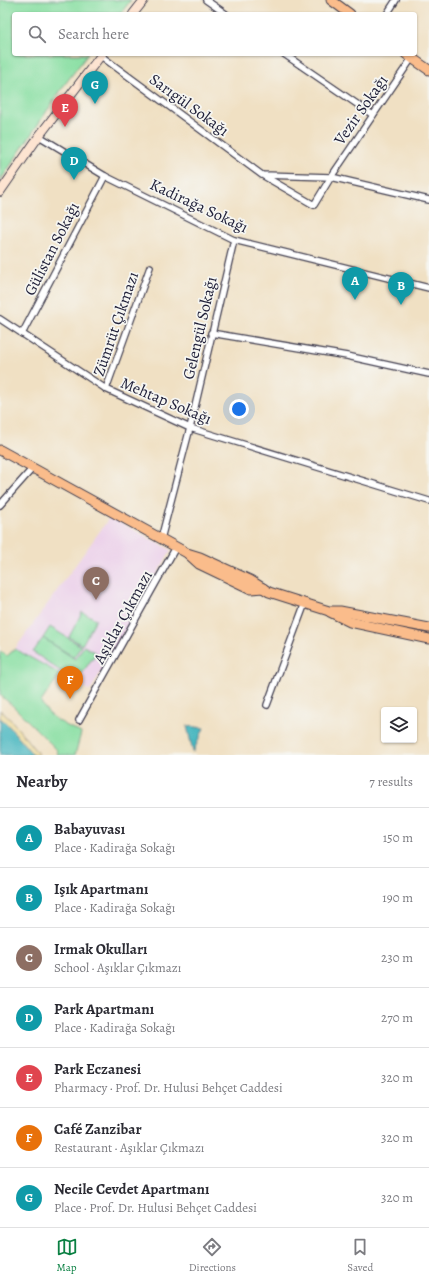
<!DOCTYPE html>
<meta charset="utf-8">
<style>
:root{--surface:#fff;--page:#f7f7f7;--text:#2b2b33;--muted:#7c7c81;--line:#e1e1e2;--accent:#0b8043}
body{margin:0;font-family:Alegreya,serif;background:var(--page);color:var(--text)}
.controls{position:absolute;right:12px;bottom:12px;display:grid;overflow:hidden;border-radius:4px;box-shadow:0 1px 3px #0004}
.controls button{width:36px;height:36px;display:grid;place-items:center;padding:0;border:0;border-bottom:1px solid var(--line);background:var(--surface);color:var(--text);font:20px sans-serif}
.you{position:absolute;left:239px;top:409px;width:14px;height:14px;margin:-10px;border:3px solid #fff;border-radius:50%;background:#1a73e8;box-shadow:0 0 0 6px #1a73e833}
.badge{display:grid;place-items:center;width:26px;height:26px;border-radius:50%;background:var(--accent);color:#fff;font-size:13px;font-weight:700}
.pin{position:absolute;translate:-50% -33px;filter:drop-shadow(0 1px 2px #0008)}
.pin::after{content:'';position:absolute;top:21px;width:14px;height:12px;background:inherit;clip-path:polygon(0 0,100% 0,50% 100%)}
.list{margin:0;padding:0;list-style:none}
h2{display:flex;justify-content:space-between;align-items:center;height:52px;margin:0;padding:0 16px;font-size:17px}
h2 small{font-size:13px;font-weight:400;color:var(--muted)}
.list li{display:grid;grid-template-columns:26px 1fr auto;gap:12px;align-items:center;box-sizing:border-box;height:60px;padding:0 16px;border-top:1px solid var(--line)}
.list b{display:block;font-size:15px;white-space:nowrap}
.list p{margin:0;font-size:13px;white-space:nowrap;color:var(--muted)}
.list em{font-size:13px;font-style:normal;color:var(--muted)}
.icon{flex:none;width:22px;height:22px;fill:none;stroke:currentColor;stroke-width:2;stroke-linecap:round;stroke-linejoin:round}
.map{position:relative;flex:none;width:429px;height:755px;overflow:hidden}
.search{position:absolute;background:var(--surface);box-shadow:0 1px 3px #0004;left:12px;right:12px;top:12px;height:44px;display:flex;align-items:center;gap:10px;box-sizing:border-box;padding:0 14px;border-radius:4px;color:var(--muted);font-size:15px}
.sheet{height:472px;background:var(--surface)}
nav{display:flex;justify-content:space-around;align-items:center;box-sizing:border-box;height:56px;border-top:1px solid var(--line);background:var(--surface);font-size:11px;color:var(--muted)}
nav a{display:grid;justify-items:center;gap:2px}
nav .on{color:var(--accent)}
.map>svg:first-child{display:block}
</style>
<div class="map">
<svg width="429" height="755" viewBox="0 0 429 755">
<rect width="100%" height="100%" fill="#f6f6f2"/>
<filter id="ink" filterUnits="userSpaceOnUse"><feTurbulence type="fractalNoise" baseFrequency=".025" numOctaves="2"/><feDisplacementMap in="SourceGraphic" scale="8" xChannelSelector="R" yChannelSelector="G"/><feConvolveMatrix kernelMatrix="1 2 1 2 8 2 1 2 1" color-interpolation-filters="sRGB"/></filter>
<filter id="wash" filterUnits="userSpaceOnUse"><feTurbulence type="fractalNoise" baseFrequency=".012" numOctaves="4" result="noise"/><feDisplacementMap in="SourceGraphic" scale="16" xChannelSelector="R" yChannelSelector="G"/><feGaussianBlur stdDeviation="0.9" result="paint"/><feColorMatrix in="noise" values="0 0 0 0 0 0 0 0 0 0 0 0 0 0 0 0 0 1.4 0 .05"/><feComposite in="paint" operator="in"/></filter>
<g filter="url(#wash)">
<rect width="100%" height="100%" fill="#f0e0c3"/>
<polygon fill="#ecd1ea" points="110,517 171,550 90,691 15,649"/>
<g fill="#89dfa3" stroke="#56806f">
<polygon points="0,0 131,0 120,14 14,14 14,54 88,54 65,84 0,181"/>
<polygon points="82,612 96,619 82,645 69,637"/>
<polygon points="50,627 81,646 74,657 43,638"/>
<polygon points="43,638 75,659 84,646 96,653 76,682 33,652"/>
<path d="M15,649L60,674L41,702C48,718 66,725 81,733L75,755H58L57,750L12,705L0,695V651L7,656Z"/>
</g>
<polygon fill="#eeda9e" stroke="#887e6c" points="0,710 12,721 39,755 33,755 7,724 0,718"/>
<g fill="#48b7c0" stroke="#356c7e">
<polygon points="0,718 7,724 33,755 0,755"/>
<polygon points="187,726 204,728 193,752"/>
</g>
</g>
<g filter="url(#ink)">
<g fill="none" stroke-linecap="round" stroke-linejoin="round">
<g stroke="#413e4f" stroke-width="8">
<g id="street">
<polyline points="206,0 226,14"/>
<polyline points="387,14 396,0"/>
<polyline points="284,54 373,115"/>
<polyline points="101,56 262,175 331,177 429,200"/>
<polyline points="39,136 105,176 234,240 429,288"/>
<polyline points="264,176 314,205 331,177 412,58"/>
<polyline points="0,319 106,389 190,428 429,501"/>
<polyline points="211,333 347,356 429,374"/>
<polyline points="22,334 105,176"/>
<polyline points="106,389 150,267"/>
<polyline points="0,505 32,469"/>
<polyline points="161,539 190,428 234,240"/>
<polyline points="267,705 305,603"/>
<polyline points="79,720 176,547"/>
</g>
</g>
<g stroke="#413e4f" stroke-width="10">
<g id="secondary">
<polyline points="133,14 144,0"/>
<polyline points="0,192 39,136 102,54"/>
</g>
</g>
<g stroke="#413e4f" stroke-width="11">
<g id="primary">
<polyline points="331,0 350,14"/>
<polyline points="406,54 429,70"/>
<polyline points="0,450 187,553 200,557 250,580 269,592 329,611 340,611 429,628"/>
<polyline points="188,554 199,564 251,589 263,588"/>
<polyline points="330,612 350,622 429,639"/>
</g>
</g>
<use href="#street" stroke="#fff" stroke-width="5.5"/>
<use href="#secondary" stroke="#fde4d1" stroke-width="8"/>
<use href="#primary" stroke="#fabc8b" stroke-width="9"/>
</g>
</g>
<g text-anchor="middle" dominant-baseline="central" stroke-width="3.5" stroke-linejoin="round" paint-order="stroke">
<g font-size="16" fill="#22223b" stroke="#f6f6f2">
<text transform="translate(189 105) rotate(36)">Sarıgül Sokağı</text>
<text transform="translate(361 110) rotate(-55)">Vezir Sokağı</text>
<text transform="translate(199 206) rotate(25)">Kadirağa Sokağı</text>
<text transform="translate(52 249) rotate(-63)">Gülistan Sokağı</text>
<text transform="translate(116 324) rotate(-71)">Zümrüt Çıkmazı</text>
<text transform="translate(200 328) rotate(-77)">Gelengül Sokağı</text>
<text transform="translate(166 401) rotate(23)">Mehtap Sokağı</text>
<text transform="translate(123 617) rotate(-61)">Aşıklar Çıkmazı</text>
</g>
</g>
</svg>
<div class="controls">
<button><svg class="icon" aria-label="layers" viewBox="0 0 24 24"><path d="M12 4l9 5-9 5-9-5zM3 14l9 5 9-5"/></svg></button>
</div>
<div class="you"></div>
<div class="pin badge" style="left:355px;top:300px;background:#0f9aa8">A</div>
<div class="pin badge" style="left:401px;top:305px;background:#0f9aa8">B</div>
<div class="pin badge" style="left:96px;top:600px;background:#8d6e63">C</div>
<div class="pin badge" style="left:74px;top:180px;background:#0f9aa8">D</div>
<div class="pin badge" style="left:65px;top:127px;background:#e0444e">E</div>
<div class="pin badge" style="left:70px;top:699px;background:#e8710a">F</div>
<div class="pin badge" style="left:95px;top:104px;background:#0f9aa8">G</div>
<div class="search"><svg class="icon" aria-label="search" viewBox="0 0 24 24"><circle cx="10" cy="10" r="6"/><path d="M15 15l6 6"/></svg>Search here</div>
</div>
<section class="sheet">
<h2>Nearby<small>7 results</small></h2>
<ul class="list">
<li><span class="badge" style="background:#0f9aa8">A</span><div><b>Babayuvası</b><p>Place · Kadirağa Sokağı</p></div><em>150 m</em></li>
<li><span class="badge" style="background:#0f9aa8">B</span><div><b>Işık Apartmanı</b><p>Place · Kadirağa Sokağı</p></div><em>190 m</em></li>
<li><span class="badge" style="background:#8d6e63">C</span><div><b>Irmak Okulları</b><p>School · Aşıklar Çıkmazı</p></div><em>230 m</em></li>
<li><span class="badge" style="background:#0f9aa8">D</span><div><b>Park Apartmanı</b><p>Place · Kadirağa Sokağı</p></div><em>270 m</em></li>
<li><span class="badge" style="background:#e0444e">E</span><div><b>Park Eczanesi</b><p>Pharmacy · Prof. Dr. Hulusi Behçet Caddesi</p></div><em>320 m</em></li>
<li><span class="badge" style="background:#e8710a">F</span><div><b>Café Zanzibar</b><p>Restaurant · Aşıklar Çıkmazı</p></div><em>320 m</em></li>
<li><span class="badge" style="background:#0f9aa8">G</span><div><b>Necile Cevdet Apartmanı</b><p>Place · Prof. Dr. Hulusi Behçet Caddesi</p></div><em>320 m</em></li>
</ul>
</section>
<nav>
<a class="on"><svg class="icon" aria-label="map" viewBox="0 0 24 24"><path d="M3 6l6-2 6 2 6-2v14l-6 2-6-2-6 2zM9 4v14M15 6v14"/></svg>Map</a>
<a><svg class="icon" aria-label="directions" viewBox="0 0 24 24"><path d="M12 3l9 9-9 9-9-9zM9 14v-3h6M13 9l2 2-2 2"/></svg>Directions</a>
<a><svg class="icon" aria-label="saved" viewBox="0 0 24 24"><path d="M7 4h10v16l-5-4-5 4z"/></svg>Saved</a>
</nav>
